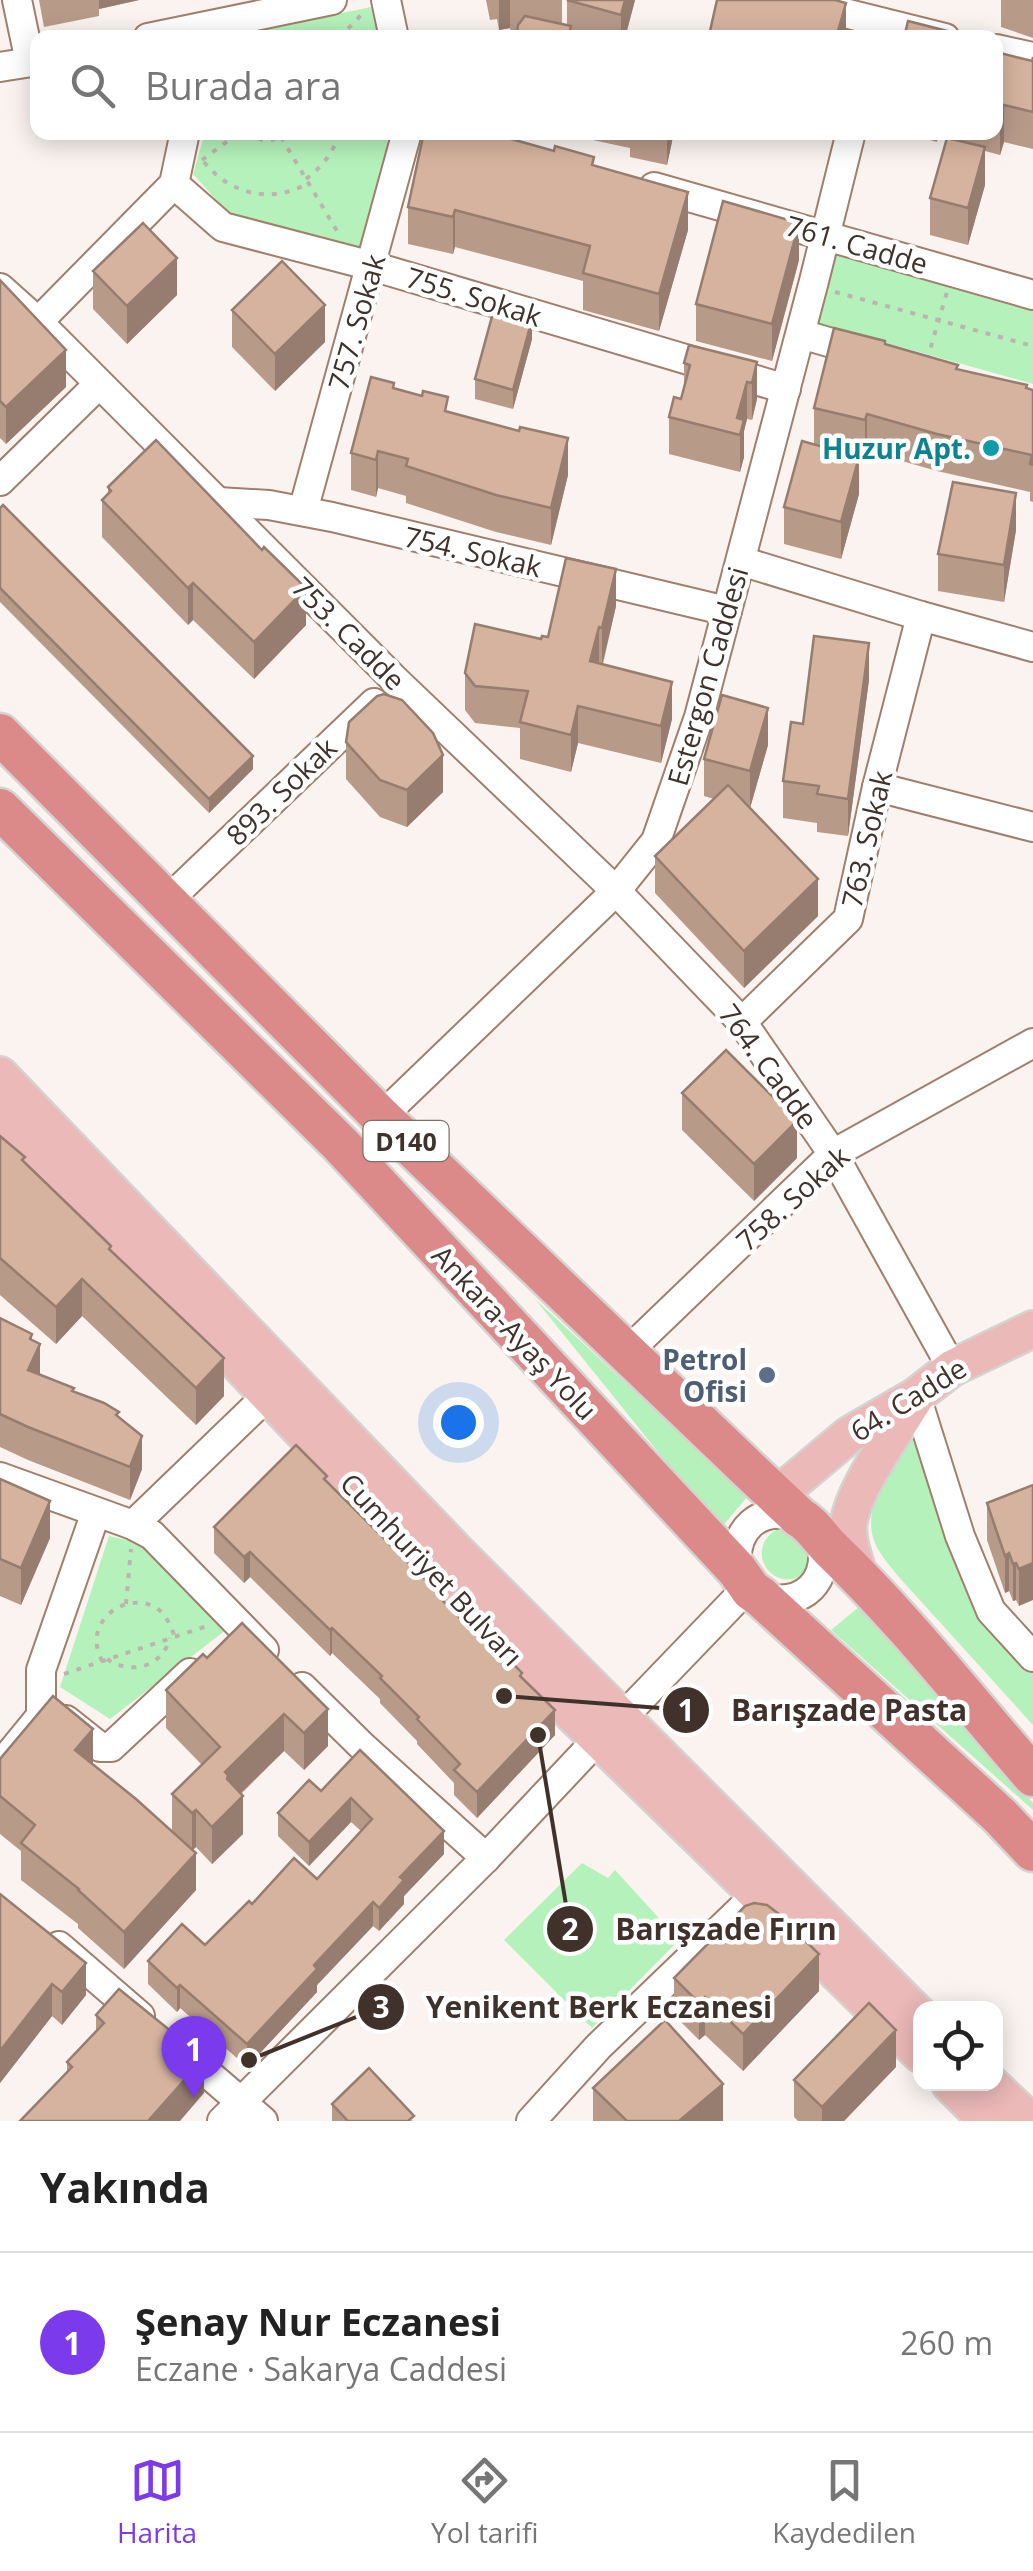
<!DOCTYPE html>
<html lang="tr">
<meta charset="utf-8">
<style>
:root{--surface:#fff;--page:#f2f2f2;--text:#222;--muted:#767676;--line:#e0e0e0;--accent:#7c3aed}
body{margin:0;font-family:"Open Sans",sans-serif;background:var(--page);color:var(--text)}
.controls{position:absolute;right:30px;bottom:30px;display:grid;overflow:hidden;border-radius:20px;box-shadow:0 5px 25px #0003}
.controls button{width:90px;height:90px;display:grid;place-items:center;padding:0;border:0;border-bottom:2px solid var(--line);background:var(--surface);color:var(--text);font:50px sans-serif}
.you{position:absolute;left:458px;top:1422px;width:35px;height:35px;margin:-25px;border:8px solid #fff;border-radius:50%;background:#1a73e8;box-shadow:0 0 0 15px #1a73e833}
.badge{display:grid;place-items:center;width:65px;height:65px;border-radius:50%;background:var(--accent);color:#fff;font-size:32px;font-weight:700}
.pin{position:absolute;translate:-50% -82px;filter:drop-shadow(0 2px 5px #0008)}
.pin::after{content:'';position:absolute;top:52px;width:35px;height:30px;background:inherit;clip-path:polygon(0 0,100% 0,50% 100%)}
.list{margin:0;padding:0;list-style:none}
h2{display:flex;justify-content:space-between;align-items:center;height:130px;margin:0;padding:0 40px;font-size:42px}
h2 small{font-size:32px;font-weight:400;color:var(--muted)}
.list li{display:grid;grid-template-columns:65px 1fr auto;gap:30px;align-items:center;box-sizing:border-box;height:180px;padding:0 40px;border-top:2px solid var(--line)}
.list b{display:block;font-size:38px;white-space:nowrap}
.list p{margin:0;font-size:32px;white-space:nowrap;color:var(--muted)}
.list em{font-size:32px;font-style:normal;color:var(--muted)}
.icon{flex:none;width:55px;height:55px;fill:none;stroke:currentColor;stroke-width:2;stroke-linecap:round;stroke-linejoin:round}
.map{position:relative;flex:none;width:1033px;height:2121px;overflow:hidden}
.search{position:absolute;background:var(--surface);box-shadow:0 5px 25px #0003;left:30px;right:30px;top:30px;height:110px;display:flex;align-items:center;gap:25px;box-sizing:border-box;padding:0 35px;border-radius:20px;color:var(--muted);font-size:38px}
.sheet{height:310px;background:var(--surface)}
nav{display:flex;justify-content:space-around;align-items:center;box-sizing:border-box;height:140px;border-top:2px solid var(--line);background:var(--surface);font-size:28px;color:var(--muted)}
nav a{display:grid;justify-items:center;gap:5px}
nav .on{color:var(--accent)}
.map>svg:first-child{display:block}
</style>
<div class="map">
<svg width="1033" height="2121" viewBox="0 0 1033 2121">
<rect width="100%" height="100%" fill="#faf3ef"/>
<g fill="#b5f2bb">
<polygon points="371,7 378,37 233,37 233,36"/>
<polygon points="205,133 391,133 362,250 228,213 193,174"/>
<polygon points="830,247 1033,305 1033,384 812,322"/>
<polygon points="535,1299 748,1496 720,1529"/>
<path d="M915,1431L1033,1668V1725L898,1576C890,1566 880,1555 875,1543C859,1506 895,1461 915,1431Z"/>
<path d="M781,1527L811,1539L808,1571C774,1600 739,1547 781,1527Z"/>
<polygon points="109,1536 141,1543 226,1630 110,1719 60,1687"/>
<polygon points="865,1602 1033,1803 1033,1810 831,1630"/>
<polygon points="582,1863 608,1878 615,1870 679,1940 592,2028 504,1940"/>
</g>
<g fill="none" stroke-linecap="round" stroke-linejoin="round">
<g stroke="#a07f6d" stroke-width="32">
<g id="minor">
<polyline points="17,0 30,62"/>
<polyline points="386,0 394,38"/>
<polyline points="792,0 945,38"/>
<polyline points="148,38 332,0"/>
<polyline points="996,49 1033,57"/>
<polyline points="0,67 38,61"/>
<polyline points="174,184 223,227 372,266 786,389"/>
<polyline points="654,187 1033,295"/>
<polyline points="0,288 38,322 396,681 616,891 742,1022 833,1154 952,1368"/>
<polyline points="38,322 174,184 185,132"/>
<polyline points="801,334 866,353"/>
<polyline points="0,481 99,384"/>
<polyline points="218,502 269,505 332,517 727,611"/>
<polyline points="303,511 407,132"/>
<polyline points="741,561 921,616 1033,647"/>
<polyline points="877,787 1033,827"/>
<polyline points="166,902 374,703"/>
<polyline points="742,1022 848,919 877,787 921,616"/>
<polyline points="381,1117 616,891 656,841 699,717 814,281 851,132"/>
<polyline points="626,1353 833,1154 1033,1043"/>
<polyline points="916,1396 960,1536 991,1611 1033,1657"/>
<polyline points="0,1477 133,1525 152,1535 264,1650"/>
<polyline points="133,1525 269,1394"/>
<path d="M737,1570C733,1529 758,1505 799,1517"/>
<path d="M761,1597C804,1608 831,1581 821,1538"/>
<polyline points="302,1687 363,1747 486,1858"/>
<polyline points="66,1720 100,1747 111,1747 190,1673"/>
<polyline points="0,1766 41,1716 41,1670 96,1512"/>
<polyline points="59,1946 140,2016"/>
<polyline points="177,2047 263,2121"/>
<polyline points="222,2121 486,1858 598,1739 623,1717 748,1587"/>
<polyline points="531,2121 598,2047 757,1894"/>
</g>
</g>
<g stroke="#d5d2d0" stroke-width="40">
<g id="major">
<polyline points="0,1075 457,1552 920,2016"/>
<polyline points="0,1111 523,1666 920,2054"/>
<polyline points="793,1482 849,1435 916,1396 952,1368 1033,1329"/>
<path d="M859,1575C854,1558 846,1539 849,1521C855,1486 897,1429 916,1397"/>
<polyline points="950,2084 987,2121"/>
<polyline points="991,2084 1030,2121"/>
</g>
</g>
<g stroke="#d5d2d0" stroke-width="45">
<g id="highway">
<path d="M0,734L381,1117L748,1469L799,1517C813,1525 820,1538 831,1549C904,1619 967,1700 1033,1776"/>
<polyline points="0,809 341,1145 737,1570 751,1590 761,1597 1000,1816 1033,1851"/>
</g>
</g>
<g stroke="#bdb4af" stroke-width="4" stroke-dasharray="5 8" stroke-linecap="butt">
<polyline points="339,38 364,12"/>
<path d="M247,132C260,143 274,143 286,132"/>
<polyline points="281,137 340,236"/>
<polyline points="202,160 240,132"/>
<path d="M204,162C231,195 271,204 309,183"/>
<path d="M306,179C322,167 335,151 339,132"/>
<polyline points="835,292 1033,346"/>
<polyline points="927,360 947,292"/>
<polyline points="126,1604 131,1549"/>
<path d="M107,1659C130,1675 162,1668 170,1638"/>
<path d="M102,1661C101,1659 97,1648 97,1646C92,1614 132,1591 158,1609C167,1616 171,1627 175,1637"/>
<polyline points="64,1674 207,1626"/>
</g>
<use href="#minor" stroke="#fff" stroke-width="28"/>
<use href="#major" stroke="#eab9b8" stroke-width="35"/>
<use href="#highway" stroke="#dc8a89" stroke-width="40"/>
</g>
<g fill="#b89a89">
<polygon points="39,0 139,0 99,9 99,16 44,27"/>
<polygon points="486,0 562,0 562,24 567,25 567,0 635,0 625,38 512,36 510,28 499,30 497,19 490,20"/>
<polygon points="1001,0 1033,0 1033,38 1001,27"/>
<polygon points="710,31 846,38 710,38"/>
<polygon points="996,52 1032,61 1033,57 1033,149 1004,142 1000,155 985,151 985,185 968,245 930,235 930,198 946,140 938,138 937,142 900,132 996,132"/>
<polygon points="555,132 674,132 667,165 630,157 630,148"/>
<polygon points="594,165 688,230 659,331 583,310 583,281 455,247 453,254 408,244 408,207"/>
<polygon points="799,260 772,361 696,341 696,304"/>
<polygon points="93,271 177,295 127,344 93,309"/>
<polygon points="0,280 66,387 6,444 0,438"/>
<polygon points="232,310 325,342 275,391 232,347"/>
<polygon points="532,339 513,409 475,399 475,379"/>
<polygon points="885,344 958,369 1033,390 1033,502 1030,501 1030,492 937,471 867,451 865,457 827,448 859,494 841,559 784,544 784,507 814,444 814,408"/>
<polygon points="757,362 757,399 752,420 747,419 744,431 744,457 740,472 669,454 669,417 681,399 684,386 684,363"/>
<polygon points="394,388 448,412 568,475 551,545 496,532 406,503 406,496 378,488 376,497 351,490 351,453"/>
<polygon points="108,487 306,625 254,679 193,620 188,625 102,537 102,500 108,495"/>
<polygon points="0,508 253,769 209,813 0,602"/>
<polygon points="1016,530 1004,602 938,591 938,554"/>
<polygon points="616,606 603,664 672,719 661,763 578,743 571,772 520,759 520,728 475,723 465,710 465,673"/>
<polygon points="869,680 848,836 817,832 817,823 783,818 783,781 803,724"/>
<polygon points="346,742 443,792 407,827 380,817 346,779"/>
<polygon points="768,745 750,808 818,916 744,988 655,893 655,856 714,799 704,796 704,759"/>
<polygon points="682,1093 797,1158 754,1201 682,1130"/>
<polygon points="0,1136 111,1251 224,1396 196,1425 82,1316 56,1344 0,1295"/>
<polygon points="0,1318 32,1340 40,1375 74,1392 119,1417 142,1469 130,1500 28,1460 0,1447"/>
<polygon points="0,1479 50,1538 21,1605 0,1596"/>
<polygon points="327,1482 441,1599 522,1678 555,1735 477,1818 454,1795 454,1783 417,1744 417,1741 380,1703 380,1699 332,1653 330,1656 250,1577 244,1583 214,1553 214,1527"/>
<polygon points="1033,1485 1019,1606 1016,1600 1013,1601 1009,1591 1005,1593 987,1540 987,1503"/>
<polygon points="203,1654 328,1746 304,1770 284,1751 241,1794 243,1834 212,1864 196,1847 192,1850 196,1890 124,1969 78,1928 78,1924 21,1880 21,1851 0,1834 0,1759 93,1765 172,1831 172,1794 202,1765 166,1728 166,1690"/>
<polygon points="360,1750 444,1854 404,1896 404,1904 379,1931 373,1926 317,1985 317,1992 247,2067 180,2008 177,2012 148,1984 148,1961 205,1945 252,1904 317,1879 361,1831 351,1822 309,1866 278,1836 278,1813 321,1791"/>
<polygon points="0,1894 86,1995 62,2025 52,2016 0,2083"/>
<polygon points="674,1978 819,1991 743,2071 705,2035 699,2040 674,2015"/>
<polygon points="96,2015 204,2093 67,2072 67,2062 96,2032"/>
<polygon points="896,2067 844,2121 798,2121 794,2117 794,2080"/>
<polygon points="593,2088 723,2121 593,2121"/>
<polygon points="332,2104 414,2121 332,2121"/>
</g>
<g fill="#967d6f">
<polygon points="99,0 139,0 99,9"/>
<polygon points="499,0 510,0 510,28 499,30"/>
<polygon points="625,0 635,0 625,38 621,38 621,15"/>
<polygon points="846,3 846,38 836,38"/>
<polygon points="1004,105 1004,142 1000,155 1000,118"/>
<polygon points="667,132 674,132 667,165"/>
<polygon points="985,147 985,185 968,245 968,208"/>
<polygon points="688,192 688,230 659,331 659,294"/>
<polygon points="455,210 455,247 453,254 453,217"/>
<polygon points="799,223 799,260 772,361 772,324"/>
<polygon points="177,258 177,295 127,344 127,306"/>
<polygon points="325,305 325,342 275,391 275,354"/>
<polygon points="532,319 532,339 513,409 513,390"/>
<polygon points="66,350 66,387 6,444 6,407"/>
<polygon points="757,362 757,399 752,420 752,383"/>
<polygon points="747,382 747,419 744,431 744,457 740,472 740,435 737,418"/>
<polygon points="867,414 867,451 865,457 865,420"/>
<polygon points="568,438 568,475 551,545 551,508"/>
<polygon points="378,451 378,488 376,497 376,460"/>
<polygon points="859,457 859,494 841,559 841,522"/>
<polygon points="1016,493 1016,530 1004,602 1004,565"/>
<polygon points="616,569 616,606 602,665 602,628"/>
<polygon points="193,583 193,620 188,625 188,588"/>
<polygon points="306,588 306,625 254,679 254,642"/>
<polygon points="599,627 599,664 590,661"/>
<polygon points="869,643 869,680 848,836 848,799"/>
<polygon points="672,682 672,719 661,763 661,726"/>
<polygon points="578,706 578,743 571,772 571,735"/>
<polygon points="768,708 768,745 750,808 750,771"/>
<polygon points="443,755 443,792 407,827 407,790"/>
<polygon points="253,756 253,769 209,813 209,799"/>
<polygon points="818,879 818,916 744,988 744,951"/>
<polygon points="797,1121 797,1158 754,1201 754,1164"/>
<polygon points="82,1279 82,1316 56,1344 56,1307"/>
<polygon points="32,1334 32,1361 40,1344 40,1376 28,1370 30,1339"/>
<polygon points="224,1358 224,1396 196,1425 196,1388"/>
<polygon points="142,1436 142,1469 130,1500 130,1467"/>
<polygon points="50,1501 50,1538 21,1605 21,1568"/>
<polygon points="250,1552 250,1577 244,1583 244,1557"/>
<polygon points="1009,1553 1009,1591 1005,1593 1005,1556"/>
<polygon points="1016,1563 1016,1600 1013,1601 1013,1564"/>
<polygon points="1033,1563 1033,1600 1019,1606 1019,1569"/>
<polygon points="332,1628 332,1653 330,1656 330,1630"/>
<polygon points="328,1709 328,1746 304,1770 304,1733"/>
<polygon points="555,1710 555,1735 477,1818 477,1792"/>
<polygon points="284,1714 284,1751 228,1805 243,1796 243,1834 212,1864 212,1827 225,1772"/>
<polygon points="93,1729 93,1766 75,1750"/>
<polygon points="351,1798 351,1822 309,1866 309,1842"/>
<polygon points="196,1810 196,1847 192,1851 192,1813"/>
<polygon points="444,1831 444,1854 404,1896 404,1904 379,1931 379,1908 400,1877"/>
<polygon points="196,1853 196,1890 124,1969 124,1932"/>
<polygon points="373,1902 373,1926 317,1985 317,1992 247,2067 247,2044 314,1965"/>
<polygon points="819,1954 819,1991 743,2071 743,2034"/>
<polygon points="86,1963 86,1995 62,2025 62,1992"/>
<polygon points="52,1984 52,2016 0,2083 0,2051"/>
<polygon points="180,1985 180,2008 177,2012 177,1988"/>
<polygon points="705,1997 705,2035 699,2040 699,2003"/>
<polygon points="896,2030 896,2067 844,2121 822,2121 822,2107"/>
<polygon points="204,2058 204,2093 180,2121 148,2121"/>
<polygon points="723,2084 723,2121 679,2121"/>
</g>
<g fill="#d6b39f" stroke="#967d6f" stroke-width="2.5">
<polygon points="567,0 625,0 621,15"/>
<polygon points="717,0 835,0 846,3 836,38 739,38 710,31"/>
<polygon points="525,16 571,26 569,35 583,38 516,38 518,25"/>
<polygon points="908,21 955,33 954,38 904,38"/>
<polygon points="996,52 1032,61 1033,57 1033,112 1004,105 1000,118 996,117"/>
<polygon points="424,132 486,132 554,151 555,146 594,157 592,165 688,192 659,294 583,273 590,246 455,210 453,217 408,207"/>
<polygon points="947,138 985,147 968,208 930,198"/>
<polygon points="723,201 799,223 772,324 696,304"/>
<polygon points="143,223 177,258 127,306 93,271"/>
<polygon points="282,261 325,305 275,354 232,310"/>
<polygon points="0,280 66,350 6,407 0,401"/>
<polygon points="494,309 532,319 513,390 475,379"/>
<polygon points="834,328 885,341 885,344 958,365 956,369 1027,385 1026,388 1033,390 1033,465 1030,464 1032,455 937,434 867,414 865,420 814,408"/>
<polygon points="689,345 757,362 752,383 747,382 737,418 744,420 740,435 669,417 674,397 681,399 690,365 684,363"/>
<polygon points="371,377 394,383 393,388 422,396 423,391 448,397 445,411 519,431 520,427 568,438 551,508 496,495 406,466 408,459 378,451 376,460 351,453"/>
<polygon points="156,440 262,550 264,547 306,588 254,642 193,583 188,588 102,500 111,491 108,487"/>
<polygon points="802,441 859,457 841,522 784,507"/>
<polygon points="953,482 1016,493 1004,565 938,554"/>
<polygon points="3,505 253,756 209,799 0,588 0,508"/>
<polygon points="566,558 616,569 602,628 599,627 590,661 672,682 661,726 578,706 571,735 520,722 528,691 475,686 465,673 475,624 541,639 542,636 548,637"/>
<polygon points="814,636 869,643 848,799 817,794 819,786 783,781 791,722 803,724"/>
<polygon points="384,694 402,700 433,733 443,755 407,790 380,780 346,742 349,722 377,696"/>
<polygon points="722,695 768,708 750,771 704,759"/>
<polygon points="728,785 818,879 744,951 655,856"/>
<polygon points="726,1050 797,1121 754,1164 682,1093"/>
<polygon points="0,1136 25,1157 22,1160 111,1246 109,1249 224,1358 196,1388 82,1279 56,1307 0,1258"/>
<polygon points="0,1318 32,1334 30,1339 40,1344 28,1370 74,1388 72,1391 104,1403 119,1412 116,1415 142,1436 130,1467 28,1427 0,1414"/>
<polygon points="296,1445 327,1476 324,1479 441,1595 439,1597 491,1649 495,1645 522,1673 520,1676 555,1710 477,1792 454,1770 460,1764 417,1719 419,1717 380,1678 382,1676 332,1628 330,1630 250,1552 244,1557 214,1527"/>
<polygon points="0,1479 50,1501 21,1568 0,1559"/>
<polygon points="1033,1485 1033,1563 1019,1569 1016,1563 1013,1564 1009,1553 1005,1556 987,1503"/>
<polygon points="242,1623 328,1709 304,1733 284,1714 225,1772 228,1775 227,1779 243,1796 212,1827 196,1810 192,1813 172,1794 220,1747 166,1690 203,1654 207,1658"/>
<polygon points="53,1696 93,1729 75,1750 136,1799 196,1853 124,1932 78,1890 79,1889 21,1843 35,1825 0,1796 0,1759"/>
<polygon points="360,1750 444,1831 400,1877 404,1880 379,1908 373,1902 314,1965 317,1969 247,2044 180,1985 177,1988 148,1961 182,1924 205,1945 249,1901 252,1904 294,1858 317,1879 372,1819 351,1798 309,1842 278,1813 309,1780 321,1791"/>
<polygon points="0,1894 86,1963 62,1992 52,1984 0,2051"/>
<polygon points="754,1903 767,1905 784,1918 783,1919 819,1954 743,2034 705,1997 699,2003 674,1978 745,1906"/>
<polygon points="119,1989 204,2058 148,2121 20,2121 72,2067 67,2062 104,2023 96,2015"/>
<polygon points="869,2003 896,2030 822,2107 794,2080"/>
<polygon points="665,2020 723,2084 679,2121 627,2121 593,2088"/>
<polygon points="369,2068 414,2116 408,2121 348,2121 332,2104"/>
</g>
<circle fill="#0f9aa8" stroke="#fff" stroke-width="4" cx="991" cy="448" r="10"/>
<circle fill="#5c6f8a" stroke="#fff" stroke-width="4" cx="767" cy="1375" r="10"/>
<g text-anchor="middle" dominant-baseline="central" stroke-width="9" stroke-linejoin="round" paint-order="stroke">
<rect fill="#fff" stroke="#79706a" stroke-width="2.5" x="363.5" y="1121" width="85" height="40" rx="8"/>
<g font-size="25" font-weight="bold" fill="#40322a">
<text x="406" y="1141">D140</text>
</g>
<g font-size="28" fill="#40322a" stroke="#fff">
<text transform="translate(857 244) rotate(16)">761. Cadde</text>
<text transform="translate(474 296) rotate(17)">755. Sokak</text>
<text transform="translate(356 322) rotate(-74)">757. Sokak</text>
<text transform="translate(473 551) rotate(13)">754. Sokak</text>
<text transform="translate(349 633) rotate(45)">753. Cadde</text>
<text transform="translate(707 676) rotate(-74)">Estergon Caddesi</text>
<text transform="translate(281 791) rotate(-44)">893. Sokak</text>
<text transform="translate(866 839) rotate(-77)">763. Sokak</text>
<text transform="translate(769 1066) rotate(54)">764. Cadde</text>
<text transform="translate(792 1198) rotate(-42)">758. Sokak</text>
<text transform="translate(515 1332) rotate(47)">Ankara-Ayaş Yolu</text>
<text transform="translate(908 1399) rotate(-32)">64. Cadde</text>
<text transform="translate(432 1569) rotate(47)">Cumhuriyet Bulvarı</text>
</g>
<g font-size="28" font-weight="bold" fill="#0d838f" stroke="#fff" text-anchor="end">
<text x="971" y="448">Huzur Apt.</text>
</g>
<g font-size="28" font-weight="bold" fill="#4e5e75" stroke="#fff" text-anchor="end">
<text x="747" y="1359">Petrol<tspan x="747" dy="32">Ofisi</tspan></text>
</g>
</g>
<path fill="none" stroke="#40322a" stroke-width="4" d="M504 1696L686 1710M538 1735L570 1929M249 2060L381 2007"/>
<g fill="#40322a" stroke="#fff" stroke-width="4">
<circle cx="504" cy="1696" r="10"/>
<circle cx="538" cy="1735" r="10"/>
<circle cx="249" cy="2060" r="10"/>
<circle cx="686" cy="1710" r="25"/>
<circle cx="570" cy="1929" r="25"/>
<circle cx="381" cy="2007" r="25"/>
</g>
<g font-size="30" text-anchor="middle" font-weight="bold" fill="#fff">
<text x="686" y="1721">1</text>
<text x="570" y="1940">2</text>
<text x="381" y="2018">3</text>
</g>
<g font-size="30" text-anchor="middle" font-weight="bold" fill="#40322a" stroke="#fff" stroke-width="9" stroke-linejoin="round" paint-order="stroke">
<text x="849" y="1721">Barışzade Pasta</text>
<text x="726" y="1940">Barışzade Fırın</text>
<text x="599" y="2018">Yenikent Berk Eczanesi</text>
</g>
</svg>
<div class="controls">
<button><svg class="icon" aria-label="locate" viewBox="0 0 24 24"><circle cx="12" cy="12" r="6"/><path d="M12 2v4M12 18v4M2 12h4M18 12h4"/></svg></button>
</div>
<div class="you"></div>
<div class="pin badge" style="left:194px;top:2098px">1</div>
<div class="search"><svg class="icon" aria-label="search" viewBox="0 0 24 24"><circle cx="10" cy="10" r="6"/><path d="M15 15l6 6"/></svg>Burada ara</div>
</div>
<section class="sheet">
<h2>Yakında<small></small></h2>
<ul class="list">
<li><span class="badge">1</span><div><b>Şenay Nur Eczanesi</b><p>Eczane · Sakarya Caddesi</p></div><em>260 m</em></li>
</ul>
</section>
<nav>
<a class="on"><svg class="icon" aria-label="map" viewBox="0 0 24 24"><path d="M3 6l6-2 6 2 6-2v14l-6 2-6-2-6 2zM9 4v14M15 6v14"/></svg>Harita</a>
<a><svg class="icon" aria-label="directions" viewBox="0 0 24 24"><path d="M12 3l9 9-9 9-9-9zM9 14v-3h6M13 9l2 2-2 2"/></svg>Yol tarifi</a>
<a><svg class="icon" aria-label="saved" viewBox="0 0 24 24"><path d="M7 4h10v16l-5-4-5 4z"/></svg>Kaydedilen</a>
</nav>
